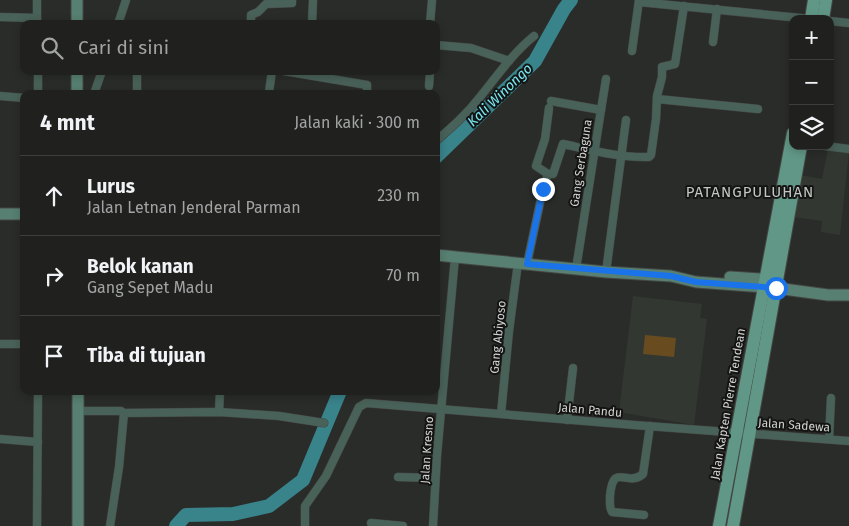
<!DOCTYPE html>
<html lang="id">
<meta charset="utf-8">
<style>
:root{--surface:#20211f;--page:#2d2e2c;--text:#f1f3f6;--muted:#a2a3a4;--line:#3d3e3d}
body{margin:0;font-family:"Fira Sans",sans-serif;background:var(--page);color:var(--text)}
.controls{position:absolute;right:15px;top:15px;display:grid;overflow:hidden;border-radius:10px;box-shadow:0 2px 8px #0003}
.controls button{width:45px;height:45px;display:grid;place-items:center;padding:0;border:0;border-bottom:1px solid var(--line);background:var(--surface);color:var(--text);font:25px sans-serif}
.stop{position:absolute;width:15px;height:15px;margin:-11px;border:4px solid #1a73e8;border-radius:50%;background:#fff}
.stop.end{background:#1a73e8;border-color:#fff;box-shadow:0 1px 5px #0008}
.list{margin:0;padding:0;list-style:none}
h2{display:flex;justify-content:space-between;align-items:center;height:65px;margin:0;padding:0 20px;font-size:21px}
h2 small{font-size:16px;font-weight:400;color:var(--muted)}
.list li{display:grid;grid-template-columns:32px 1fr auto;gap:15px;align-items:center;box-sizing:border-box;height:80px;padding:0 20px;border-top:1px solid var(--line)}
.list b{display:block;font-size:19px;white-space:nowrap}
.list p{margin:0;font-size:16px;white-space:nowrap;color:var(--muted)}
.list em{font-size:16px;font-style:normal;color:var(--muted)}
.icon{flex:none;width:28px;height:28px;fill:none;stroke:currentColor;stroke-width:2;stroke-linecap:round;stroke-linejoin:round}
.map{position:relative;flex:none;width:849px;height:526px;overflow:hidden}
.search{position:absolute;background:var(--surface);box-shadow:0 2px 8px #0003;left:20px;top:20px;width:420px;height:55px;display:flex;align-items:center;gap:12px;box-sizing:border-box;padding:0 18px;border-radius:10px;color:var(--muted);font-size:19px}
.panel{position:absolute;background:var(--surface);box-shadow:0 2px 8px #0003;left:20px;top:90px;width:420px;height:305px;border-radius:10px}
.map>svg:first-child{display:block}
</style>
<div class="map">
<svg width="849" height="526" viewBox="0 0 849 526">
<rect width="100%" height="100%" fill="#2a2c29"/>
<g fill="#323831">
<polygon points="828,149 849,152 840,235 821,232 822,221 793,217 800,175 822,179"/>
<polygon points="633,296 702,304 700,318 707,319 694,425 619,412"/>
</g>
<polygon fill="#684b1f" points="645,335 676,338 674,357 643,354"/>
<g fill="none" stroke-linecap="round" stroke-linejoin="round">
<g stroke="#39838b" stroke-width="14">
<polyline points="436,157 535,61 564,9 571,0"/>
<polyline points="176,526 186,515 233,514 269,506 303,480 340,391"/>
</g>
<g stroke="#454744" stroke-width="9">
<g id="street">
<polyline points="37,0 37,24"/>
<polyline points="639,2 811,19"/>
<polyline points="0,17 37,18"/>
<polyline points="830,21 849,23"/>
<polyline points="118,24 126,0"/>
<polyline points="251,24 251,15 258,12 266,4 292,3 292,0"/>
<polyline points="312,24 313,0"/>
<polyline points="430,24 432,0"/>
<polyline points="713,42 717,9"/>
<polyline points="436,45 471,48 509,61"/>
<polyline points="632,51 639,0"/>
<polyline points="38,71 38,94"/>
<polyline points="137,71 137,94"/>
<polyline points="284,71 367,85 367,94"/>
<polyline points="429,86 430,71"/>
<polyline points="269,92 272,71"/>
<polyline points="94,94 102,71"/>
<polyline points="0,96 24,98"/>
<polyline points="657,99 758,109"/>
<polyline points="551,101 601,110 576,269"/>
<polyline points="601,110 606,79"/>
<path d="M436,141C452,127 467,114 480,97C497,76 513,53 534,36"/>
<polyline points="825,146 849,149"/>
<polyline points="548,174 536,166 545,139 549,108"/>
<path d="M527,264L543,189L548,174H553L563,144C591,150 620,158 649,157L651,155L656,119L657,96L662,77V67L675,64L684,6"/>
<polyline points="606,272 626,120"/>
<polyline points="0,344 24,344"/>
<polyline points="79,411 121,411 124,413 219,412 279,416 324,423"/>
<polyline points="219,412 220,391"/>
<polyline points="501,414 509,331 518,263"/>
<polyline points="567,420 573,368"/>
<polyline points="0,439 38,442"/>
<polyline points="829,439 831,398"/>
<polyline points="398,477 435,478"/>
<path d="M644,515L612,512C609,507 610,502 610,496C613,461 627,488 643,474L650,426"/>
<polyline points="371,523 403,526"/>
<polyline points="37,526 38,391"/>
<polyline points="110,526 119,467 124,413"/>
<polyline points="305,526 305,506 326,476 359,407 366,403 634,425 849,441"/>
<polyline points="433,526 437,455 455,257"/>
</g>
</g>
<g stroke="#454744" stroke-width="13">
<g id="secondary">
<polyline points="77,24 77,0"/>
<polyline points="77,71 77,94"/>
<polyline points="0,214 24,214"/>
<polyline points="436,255 606,272 671,276 696,282 776,288 828,295 849,295"/>
<polyline points="730,277 774,280"/>
<polyline points="78,391 78,526"/>
</g>
</g>
<g stroke="#454744" stroke-width="14">
<g id="primary">
<polyline points="811,19 814,0"/>
<polyline points="823,19 826,0"/>
<polyline points="719,526 793,133"/>
<polyline points="733,526 801,146"/>
</g>
</g>
<use href="#street" stroke="#486159" stroke-width="8"/>
<use href="#secondary" stroke="#578072" stroke-width="11"/>
<use href="#primary" stroke="#619786" stroke-width="12"/>
</g>
<g fill="none" stroke-linecap="round" stroke-linejoin="round">
<polyline stroke="#1a73e8" stroke-width="6" points="543,189 527,264 671,276 696,282 776,288"/>
</g>
<g text-anchor="middle" dominant-baseline="central" stroke-width="4" stroke-linejoin="round" paint-order="stroke">
<g font-size="12" fill="#d3d4d2" stroke="#131413">
<text transform="translate(581 163) rotate(-81)">Gang Serbaguna</text>
<text transform="translate(498 337) rotate(-84)">Gang Abiyoso</text>
<text transform="translate(728 404) rotate(-80)">Jalan Kapten Pierre Tendean</text>
<text transform="translate(590 410) rotate(5)">Jalan Pandu</text>
<text transform="translate(794 425) rotate(4)">Jalan Sadewa</text>
<text transform="translate(427 450) rotate(-86)">Jalan Kresno</text>
</g>
<g font-size="14" font-style="italic" fill="#77e8f3" stroke="#131413">
<text transform="translate(500 95) rotate(-44)">Kali Winongo</text>
</g>
<g font-size="15" letter-spacing="1" fill="#c3c6c3" stroke="#131413">
<text x="750" y="192">PATANGPULUHAN</text>
</g>
</g>
</svg>
<div class="controls">
<button>+</button>
<button>−</button>
<button><svg class="icon" aria-label="layers" viewBox="0 0 24 24"><path d="M12 4l9 5-9 5-9-5zM3 14l9 5 9-5"/></svg></button>
</div>
<div class="stop" style="left:776px;top:288px"></div>
<div class="stop end" style="left:543px;top:189px"></div>
<div class="search"><svg class="icon" aria-label="search" viewBox="0 0 24 24"><circle cx="10" cy="10" r="6"/><path d="M15 15l6 6"/></svg>Cari di sini</div>
<section class="panel">
<h2>4 mnt<small>Jalan kaki · 300 m</small></h2>
<ul class="list">
<li><svg class="icon" aria-label="ahead" viewBox="0 0 24 24"><path d="M12 20V5M6 11l6-6 6 6"/></svg><div><b>Lurus</b><p>Jalan Letnan Jenderal Parman</p></div><em>230 m</em></li>
<li><svg class="icon" aria-label="right" viewBox="0 0 24 24"><path d="M7 20v-9h11M14 6l5 5-5 5"/></svg><div><b>Belok kanan</b><p>Gang Sepet Madu</p></div><em>70 m</em></li>
<li><svg class="icon" aria-label="arrive" viewBox="0 0 24 24"><path d="M6 21V4h12l-3 4 3 4H6"/></svg><div><b>Tiba di tujuan</b></div></li>
</ul>
</section>
</div>
